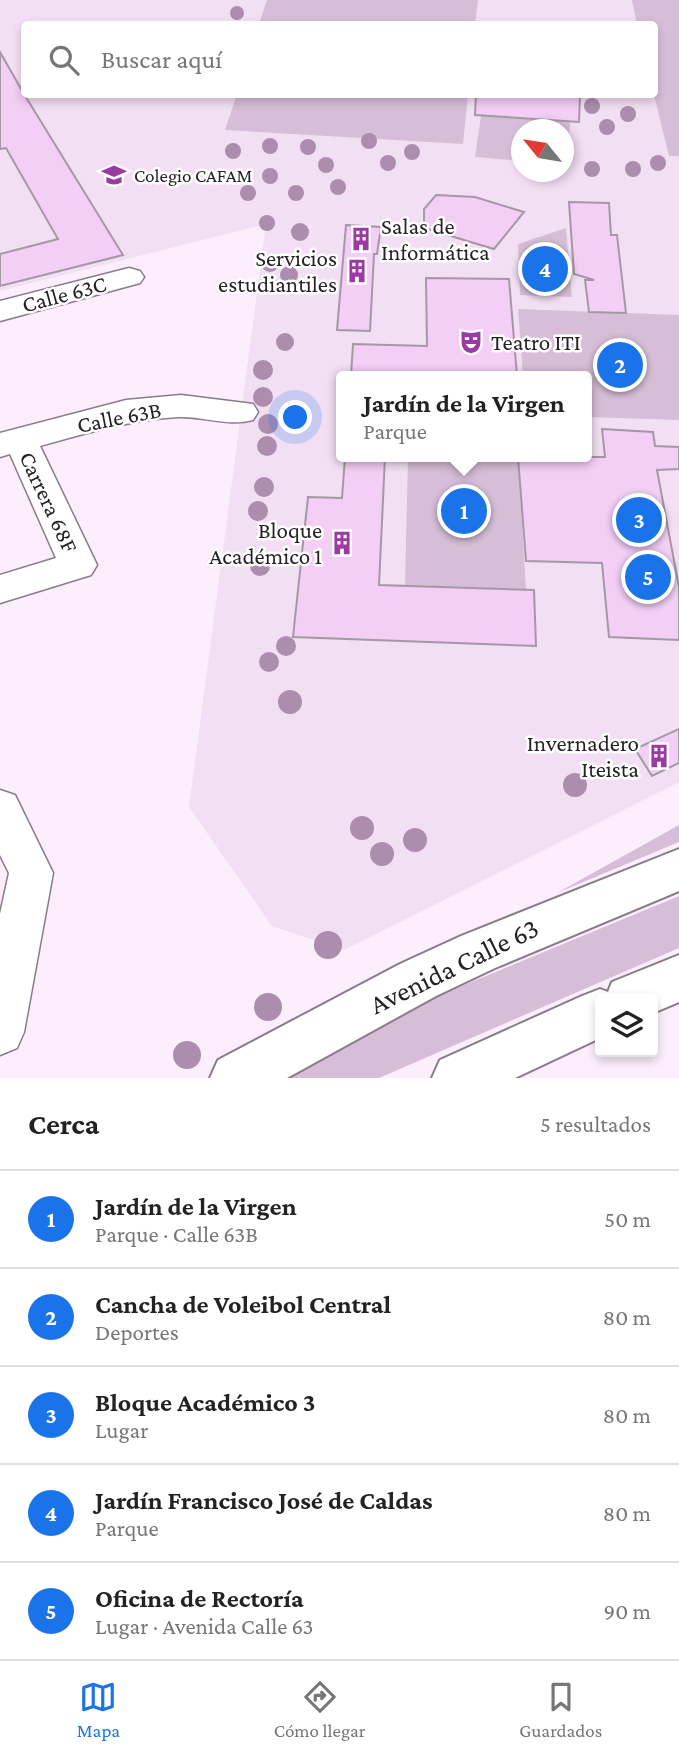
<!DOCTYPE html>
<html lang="es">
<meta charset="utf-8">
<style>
:root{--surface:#fff;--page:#f2f2f2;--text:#222;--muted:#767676;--line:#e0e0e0;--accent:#1a73e8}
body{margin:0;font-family:"Crimson Pro",serif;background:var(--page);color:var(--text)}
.controls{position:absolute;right:21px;bottom:21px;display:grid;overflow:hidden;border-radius:7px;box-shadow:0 4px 10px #0003}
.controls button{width:63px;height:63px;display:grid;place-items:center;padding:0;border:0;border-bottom:2px solid var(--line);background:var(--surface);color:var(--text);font:35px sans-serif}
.compass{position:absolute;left:511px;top:119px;width:63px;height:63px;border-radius:50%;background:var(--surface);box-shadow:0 4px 10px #0003;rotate:300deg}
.you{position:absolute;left:296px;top:418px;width:24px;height:24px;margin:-18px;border:5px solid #fff;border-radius:50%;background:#1a73e8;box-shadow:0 0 0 10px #1a73e833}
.badge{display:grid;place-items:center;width:46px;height:46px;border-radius:50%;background:var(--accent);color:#fff;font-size:23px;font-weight:700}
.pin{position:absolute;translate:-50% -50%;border:4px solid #fff;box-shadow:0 2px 7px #0006}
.popup{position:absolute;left:336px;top:371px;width:256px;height:91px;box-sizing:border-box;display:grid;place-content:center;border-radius:7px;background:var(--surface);filter:drop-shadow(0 2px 5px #0005);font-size:23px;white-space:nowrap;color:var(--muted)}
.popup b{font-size:26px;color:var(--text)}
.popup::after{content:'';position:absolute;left:50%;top:100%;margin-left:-14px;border:14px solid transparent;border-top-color:var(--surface)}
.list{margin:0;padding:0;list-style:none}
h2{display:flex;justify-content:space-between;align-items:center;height:91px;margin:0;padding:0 28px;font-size:30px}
h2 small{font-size:23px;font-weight:400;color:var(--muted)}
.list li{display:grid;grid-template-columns:46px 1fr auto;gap:21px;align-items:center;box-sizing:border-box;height:98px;padding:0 28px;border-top:2px solid var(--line)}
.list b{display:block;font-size:26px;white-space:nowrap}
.list p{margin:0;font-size:23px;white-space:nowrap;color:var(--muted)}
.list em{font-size:23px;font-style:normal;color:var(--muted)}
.icon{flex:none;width:38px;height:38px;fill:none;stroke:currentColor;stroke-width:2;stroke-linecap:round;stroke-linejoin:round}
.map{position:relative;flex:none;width:679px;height:1078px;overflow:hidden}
.search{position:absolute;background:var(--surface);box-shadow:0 4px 10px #0003;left:21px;right:21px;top:21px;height:77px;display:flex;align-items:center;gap:18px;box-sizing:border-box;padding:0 24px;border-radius:7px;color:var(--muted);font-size:26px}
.sheet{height:581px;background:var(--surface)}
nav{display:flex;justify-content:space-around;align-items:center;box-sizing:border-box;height:98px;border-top:2px solid var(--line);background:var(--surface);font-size:19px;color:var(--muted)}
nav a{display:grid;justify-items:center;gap:4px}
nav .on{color:var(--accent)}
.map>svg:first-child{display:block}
</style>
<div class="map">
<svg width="679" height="1078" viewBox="0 0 679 1078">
<rect width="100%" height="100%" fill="#fceefc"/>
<path fill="#f3dff3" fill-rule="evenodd" d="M0,0H679V782L344,950L272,926L189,807L266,224L0,291ZM24,24H654V94H24ZM522,130H564V172H522ZM342,376H586V457H342Z"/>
<g fill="#d7bed8">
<polygon points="267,0 478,0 475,24 259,24"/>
<polygon points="632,0 679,0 679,156 669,156 654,95 654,24 637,24"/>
<polygon points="237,94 468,95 463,144 225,130"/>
<polygon points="481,116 570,121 567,164 564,164 564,130 522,130 521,161 475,157"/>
<polygon points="566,228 572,297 520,295 518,244"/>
<polygon points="518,309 679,315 679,420 587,417 586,376 523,376"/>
<polygon points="408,457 518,457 526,590 405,586"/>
<polygon points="679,825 679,842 557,893"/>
<polygon points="679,896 679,948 379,1078 274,1078 447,992"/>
</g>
<g fill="#f3cef5" stroke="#a598a6" stroke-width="2">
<polygon points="0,52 24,94 123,255 0,286 0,254 58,239 6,148 0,149"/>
<polygon points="476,94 580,94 579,122 475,115"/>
<polygon points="436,195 475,197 524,212 494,249 424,228 424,209"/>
<polygon points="569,202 609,203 611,235 617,235 626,313 589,312 585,280 594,280 574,274"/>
<polygon points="346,225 381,227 377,254 374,254 370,331 337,330"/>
<polygon points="426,278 509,279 517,376 351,376 353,344 427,346"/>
<polygon points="602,429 653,432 655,446 679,447 679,469 657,470 679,587 679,640 609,637 602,563 526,561 518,457 605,457"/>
<polygon points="345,457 385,457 379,585 534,590 536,646 293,637 308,497 342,498"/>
<polygon points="679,729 679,763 652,776 635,749"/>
</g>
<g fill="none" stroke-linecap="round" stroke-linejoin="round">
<g stroke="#887c89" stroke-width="3">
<g id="street">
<polygon points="129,268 140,271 144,277 140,283 0,321 0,301"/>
<path d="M181,395L253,404L258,412L253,420C228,427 203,416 178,417C130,420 86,433 40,446L97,565L91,575L0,603V575L56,558L10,454L0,457V433L126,400Z"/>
<polygon points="0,790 15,795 53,873 24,1032 17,1048 0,1055 0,914 9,873 0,855"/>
</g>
</g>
<g stroke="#887c89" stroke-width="4">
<g id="secondary">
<polygon points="679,849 679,891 495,968 436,996 287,1078 210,1078 218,1060 400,964 461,936"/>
<polygon points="679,955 679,1002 653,1013 653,999 600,999 600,1038 515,1078 432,1078 440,1060 582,996 600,989 608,992 612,982"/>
</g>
</g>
<use href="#street" fill="#fff" fill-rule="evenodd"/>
<use href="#secondary" fill="#fff" fill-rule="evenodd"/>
</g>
<g fill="#ac8dae">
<circle cx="237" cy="13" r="7"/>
<circle cx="592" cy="106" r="8"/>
<circle cx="628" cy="114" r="8"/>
<circle cx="607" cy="127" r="8"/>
<circle cx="369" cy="141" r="8"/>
<circle cx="270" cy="146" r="8"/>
<circle cx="308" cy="147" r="8"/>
<circle cx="233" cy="151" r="8"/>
<circle cx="412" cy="152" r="8"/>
<circle cx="388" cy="163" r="8"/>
<circle cx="658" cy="163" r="8"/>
<circle cx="326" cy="165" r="8"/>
<circle cx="592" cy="169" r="8"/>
<circle cx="633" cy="169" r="8"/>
<circle cx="270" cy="176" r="8"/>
<circle cx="338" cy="187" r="8"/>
<circle cx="248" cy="193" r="8"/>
<circle cx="296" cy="193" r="8"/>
<circle cx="267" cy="223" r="8"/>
<circle cx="300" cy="232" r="9"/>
<circle cx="270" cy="263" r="9"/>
<circle cx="289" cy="275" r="9"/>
<circle cx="268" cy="285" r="9"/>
<circle cx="285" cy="342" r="9"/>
<circle cx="263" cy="370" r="10"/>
<circle cx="263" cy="397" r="10"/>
<circle cx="268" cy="424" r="10"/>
<circle cx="267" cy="446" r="10"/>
<circle cx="264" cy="487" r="10"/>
<circle cx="258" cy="511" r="10"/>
<circle cx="260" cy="566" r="10"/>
<circle cx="286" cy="646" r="10"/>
<circle cx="269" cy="662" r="10"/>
<circle cx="290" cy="702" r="12"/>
<circle cx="575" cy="785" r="12"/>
<circle cx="362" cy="828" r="12"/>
<circle cx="415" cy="840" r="12"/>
<circle cx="382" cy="854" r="12"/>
<circle cx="328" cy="945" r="14"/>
<circle cx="268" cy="1007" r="14"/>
<circle cx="187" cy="1055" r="14"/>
</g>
<defs>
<g id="school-bare" transform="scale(1.89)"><path d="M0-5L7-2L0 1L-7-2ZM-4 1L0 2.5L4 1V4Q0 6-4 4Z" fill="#9a3aa2" stroke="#fff" stroke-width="2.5" paint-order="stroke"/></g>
<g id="building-bare" transform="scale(1.89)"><path d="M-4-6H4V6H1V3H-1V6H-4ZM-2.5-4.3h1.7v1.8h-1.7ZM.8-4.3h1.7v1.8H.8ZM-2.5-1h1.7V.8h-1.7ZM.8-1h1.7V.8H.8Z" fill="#9a3aa2" stroke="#fff" stroke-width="2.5" paint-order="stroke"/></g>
<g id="theatre-bare" transform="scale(1.89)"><path d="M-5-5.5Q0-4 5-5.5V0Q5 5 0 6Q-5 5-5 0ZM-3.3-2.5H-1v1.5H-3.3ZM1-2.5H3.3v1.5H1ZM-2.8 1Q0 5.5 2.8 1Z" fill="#9a3aa2" stroke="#fff" stroke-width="2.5" paint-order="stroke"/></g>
</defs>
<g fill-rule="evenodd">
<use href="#school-bare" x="114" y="175"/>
<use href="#building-bare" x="361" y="239"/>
<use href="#building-bare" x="357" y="271"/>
<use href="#theatre-bare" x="471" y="342"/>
<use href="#building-bare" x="342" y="543"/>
<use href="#building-bare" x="659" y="756"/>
</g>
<g text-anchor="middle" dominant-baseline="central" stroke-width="5" stroke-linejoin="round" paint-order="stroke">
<g font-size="19" fill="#262126" stroke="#fff" text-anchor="start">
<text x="134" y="175">Colegio CAFAM</text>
</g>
<g font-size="23" fill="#262126" stroke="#fff" text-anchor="end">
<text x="381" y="226" text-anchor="start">Salas de<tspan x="381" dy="26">Informática</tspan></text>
<text x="337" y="258">Servicios<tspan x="337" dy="26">estudiantiles</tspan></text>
<text x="491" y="342" text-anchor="start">Teatro ITI</text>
<text x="322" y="530">Bloque<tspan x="322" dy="26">Académico 1</tspan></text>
<text x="639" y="743">Invernadero<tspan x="639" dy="26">Iteista</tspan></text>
</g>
<g font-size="23" fill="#262126" stroke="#fff">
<text transform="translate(64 294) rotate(-15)">Calle 63C</text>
<text transform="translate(119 417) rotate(-11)">Calle 63B</text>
<text transform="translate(49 502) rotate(65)">Carrera 68F</text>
</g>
<g font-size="28" fill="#262126" stroke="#fff">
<text transform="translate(454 966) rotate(-26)">Avenida Calle 63</text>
</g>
</g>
</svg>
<div class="controls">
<button><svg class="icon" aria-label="layers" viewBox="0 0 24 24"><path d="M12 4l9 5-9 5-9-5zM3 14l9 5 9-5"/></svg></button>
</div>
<svg class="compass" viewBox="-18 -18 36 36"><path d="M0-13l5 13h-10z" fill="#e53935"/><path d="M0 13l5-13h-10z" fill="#767676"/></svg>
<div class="you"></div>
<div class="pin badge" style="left:464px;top:511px">1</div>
<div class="popup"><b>Jardín de la Virgen</b>Parque</div>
<div class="pin badge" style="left:620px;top:365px">2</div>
<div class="pin badge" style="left:639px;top:520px">3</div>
<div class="pin badge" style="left:545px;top:269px">4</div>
<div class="pin badge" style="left:648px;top:577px">5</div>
<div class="search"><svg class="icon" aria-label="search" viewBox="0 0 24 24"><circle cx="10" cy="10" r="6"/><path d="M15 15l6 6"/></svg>Buscar aquí</div>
</div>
<section class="sheet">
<h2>Cerca<small>5 resultados</small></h2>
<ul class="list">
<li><span class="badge">1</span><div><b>Jardín de la Virgen</b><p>Parque · Calle 63B</p></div><em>50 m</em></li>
<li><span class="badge">2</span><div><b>Cancha de Voleibol Central</b><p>Deportes</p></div><em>80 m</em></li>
<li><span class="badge">3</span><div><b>Bloque Académico 3</b><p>Lugar</p></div><em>80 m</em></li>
<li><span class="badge">4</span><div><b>Jardín Francisco José de Caldas</b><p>Parque</p></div><em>80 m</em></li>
<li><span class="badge">5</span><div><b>Oficina de Rectoría</b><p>Lugar · Avenida Calle 63</p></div><em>90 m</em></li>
</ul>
</section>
<nav>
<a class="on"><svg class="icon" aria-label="map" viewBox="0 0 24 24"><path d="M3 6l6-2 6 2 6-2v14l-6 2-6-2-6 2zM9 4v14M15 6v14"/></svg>Mapa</a>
<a><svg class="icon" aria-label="directions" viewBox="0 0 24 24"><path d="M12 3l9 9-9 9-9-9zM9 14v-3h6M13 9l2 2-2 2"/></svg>Cómo llegar</a>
<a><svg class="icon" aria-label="saved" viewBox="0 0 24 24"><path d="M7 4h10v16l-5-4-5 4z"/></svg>Guardados</a>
</nav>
